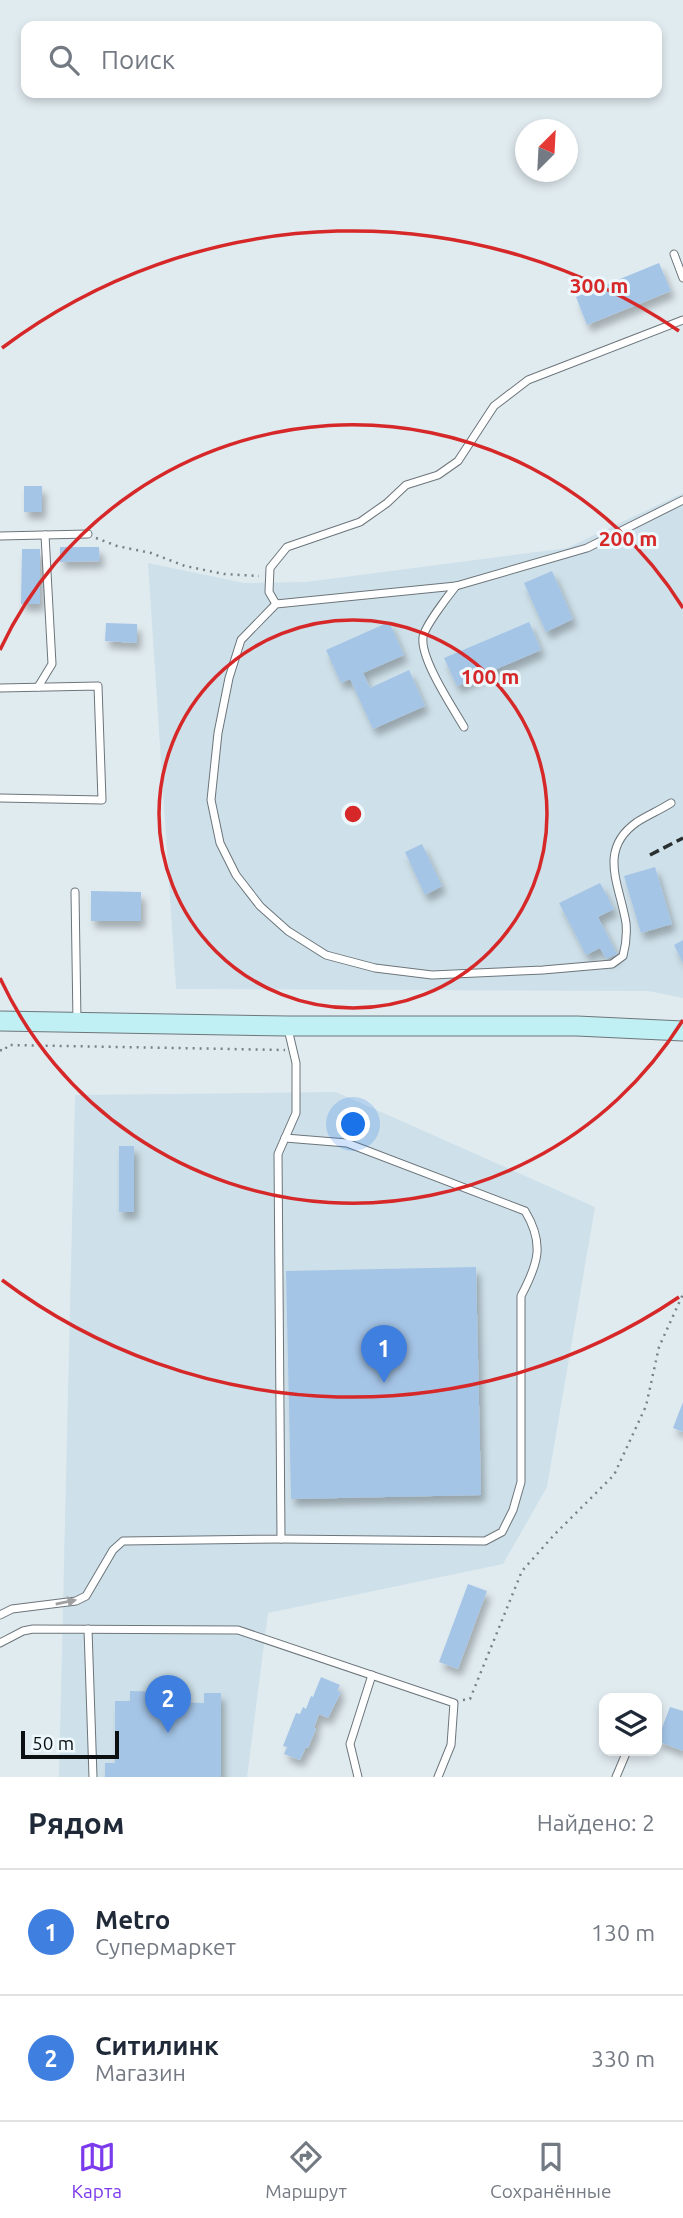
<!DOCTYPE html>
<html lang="ru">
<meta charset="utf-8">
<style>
:root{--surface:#fff;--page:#f6f6f7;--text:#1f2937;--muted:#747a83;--line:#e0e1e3;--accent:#7c3aed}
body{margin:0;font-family:Ubuntu,sans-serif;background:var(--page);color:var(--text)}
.controls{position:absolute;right:21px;bottom:21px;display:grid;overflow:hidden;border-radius:14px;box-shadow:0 4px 10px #0003}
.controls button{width:63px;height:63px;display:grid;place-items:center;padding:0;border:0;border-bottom:2px solid var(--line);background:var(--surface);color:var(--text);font:35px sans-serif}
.compass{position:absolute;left:515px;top:119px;width:63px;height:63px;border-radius:50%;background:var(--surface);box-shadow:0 4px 10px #0003;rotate:24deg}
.scale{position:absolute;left:21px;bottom:18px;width:98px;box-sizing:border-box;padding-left:7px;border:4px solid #0c1011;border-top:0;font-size:19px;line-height:24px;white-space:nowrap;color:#0c1011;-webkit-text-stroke:5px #edf8fd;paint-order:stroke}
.you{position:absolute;left:354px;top:1125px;width:24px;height:24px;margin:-18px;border:5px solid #fff;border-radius:50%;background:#1a73e8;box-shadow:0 0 0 10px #1a73e833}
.badge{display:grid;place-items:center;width:46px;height:46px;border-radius:50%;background:var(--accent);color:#fff;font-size:23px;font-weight:700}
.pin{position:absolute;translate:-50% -58px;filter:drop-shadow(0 2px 4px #0008)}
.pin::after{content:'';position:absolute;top:37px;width:24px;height:21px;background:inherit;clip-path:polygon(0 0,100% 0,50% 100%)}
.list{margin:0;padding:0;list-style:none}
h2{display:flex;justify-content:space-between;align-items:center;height:91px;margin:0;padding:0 28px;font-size:30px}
h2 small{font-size:23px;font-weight:400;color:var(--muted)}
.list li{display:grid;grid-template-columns:46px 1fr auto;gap:21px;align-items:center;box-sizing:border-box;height:126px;padding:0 28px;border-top:2px solid var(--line)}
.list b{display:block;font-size:26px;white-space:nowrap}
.list p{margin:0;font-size:23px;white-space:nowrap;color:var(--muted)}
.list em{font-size:23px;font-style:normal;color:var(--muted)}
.icon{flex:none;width:38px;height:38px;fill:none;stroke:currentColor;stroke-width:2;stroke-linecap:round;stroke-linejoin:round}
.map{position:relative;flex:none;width:683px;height:1777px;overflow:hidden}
.search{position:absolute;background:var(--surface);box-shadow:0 4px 10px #0003;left:21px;right:21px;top:21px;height:77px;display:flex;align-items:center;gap:18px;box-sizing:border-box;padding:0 24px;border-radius:14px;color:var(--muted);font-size:26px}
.sheet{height:343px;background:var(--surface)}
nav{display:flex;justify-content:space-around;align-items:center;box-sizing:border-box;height:98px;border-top:2px solid var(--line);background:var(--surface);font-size:19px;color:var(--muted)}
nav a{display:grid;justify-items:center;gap:4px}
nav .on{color:var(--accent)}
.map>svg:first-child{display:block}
</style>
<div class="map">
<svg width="683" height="1777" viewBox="0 0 683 1777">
<defs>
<filter id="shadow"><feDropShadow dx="4" dy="7" stdDeviation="3.5" flood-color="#0004"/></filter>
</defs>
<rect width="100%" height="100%" fill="#e0ebf0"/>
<g fill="#cee0e9">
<polygon points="683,493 683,998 648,991 176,989 148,563 244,583 306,582 567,548"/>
<polygon points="336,1092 595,1207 547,1487 503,1564 268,1613 247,1777 59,1777 75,1095"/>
</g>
<g fill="#a5c5e7" filter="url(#shadow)">
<polygon points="659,263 671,291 587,325 576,297"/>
<rect x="24" y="486" width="18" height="26"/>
<polygon points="60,547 99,547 100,561 60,562"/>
<polygon points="22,549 40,549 40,604 21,604"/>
<polygon points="552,571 573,619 546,632 524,583"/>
<polygon points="389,622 404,655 363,673 370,688 409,670 425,706 373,729 350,679 341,683 326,650"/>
<polygon points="529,622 541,650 457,686 444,658"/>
<polygon points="106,623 137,624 137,643 105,641"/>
<polygon points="422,844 442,886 425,895 405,852"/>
<polygon points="655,867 672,924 641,933 624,876"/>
<polygon points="600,883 614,909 598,917 617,954 606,959 600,948 586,955 559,903"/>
<polygon points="91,891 141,892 141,921 91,921"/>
<polygon points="683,940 683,963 674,945"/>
<rect x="119" y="1146" width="15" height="66"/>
<polygon points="476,1267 481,1495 291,1499 286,1271"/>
<polygon points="683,1402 683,1432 673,1428"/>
<polygon points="468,1584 487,1591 458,1669 439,1662"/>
<polygon points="321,1677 340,1685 337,1691 341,1692 328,1718 319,1714 314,1728 316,1729 308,1748 306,1747 300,1760 284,1754 287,1747 283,1746 296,1713 300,1714 303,1707 306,1709 311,1696 313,1697"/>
<polygon points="130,1691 165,1692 165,1702 204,1703 204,1693 221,1693 221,1777 105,1777 105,1763 115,1763 115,1701 130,1701"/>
<polygon points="670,1707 683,1711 683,1751 657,1741"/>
</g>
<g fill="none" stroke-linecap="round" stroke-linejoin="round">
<g stroke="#6c757a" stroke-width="9">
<g id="service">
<polyline points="674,254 683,278"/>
<polyline points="0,536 88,534"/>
<path d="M456,586C448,596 425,626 423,637C420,659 453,708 464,727"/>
<polyline points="276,604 269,592 270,568 287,547 360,522 387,503 406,485 438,475 458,461 494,406 528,380 683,320"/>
<polyline points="38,687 52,664 45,535"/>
<polyline points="0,688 98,686 102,800 0,798"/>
<path d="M671,803C660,810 648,815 637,822C597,850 620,885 626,923C627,934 626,945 623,956L612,964L543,970L432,975L375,968L326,955L288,931L260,906L236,875L220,843L211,800L218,733L229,678L241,640L276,604L456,586L587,548L683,500"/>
<polyline points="75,892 77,1022"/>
<path d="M281,1539L485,1541L502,1532L513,1510L521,1482V1296C538,1264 545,1244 525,1211L347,1143L285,1138"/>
<polyline points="0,1615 12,1609 76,1601 86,1596 113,1550 123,1541 281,1539 278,1154 296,1113 296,1063 288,1029"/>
<polyline points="88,1629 93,1777"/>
<polyline points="0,1643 23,1631 33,1629 238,1630 454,1703 451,1745 438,1777"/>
<polyline points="358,1777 350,1744 372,1675"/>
<polyline points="616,1777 627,1751"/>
</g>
</g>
<g stroke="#6c757a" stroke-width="21">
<polyline id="secondary" points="0,1021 288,1026 577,1026 683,1031"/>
</g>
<g stroke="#798184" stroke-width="2.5" stroke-dasharray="2 5" stroke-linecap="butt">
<polyline points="96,538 117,546 151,553 185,566 224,574 259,576"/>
<polyline points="0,1050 4,1051 8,1045 285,1050"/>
<polyline points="463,1700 470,1699 522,1571 554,1535 614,1475 646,1406 659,1347 683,1294"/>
</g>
<use href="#service" stroke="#fff" stroke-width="7"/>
<use href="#secondary" stroke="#c0f0f3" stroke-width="19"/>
<polyline stroke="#292e2f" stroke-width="3.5" stroke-dasharray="10 5" stroke-linecap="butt" points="650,855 683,838"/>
</g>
<defs><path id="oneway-solid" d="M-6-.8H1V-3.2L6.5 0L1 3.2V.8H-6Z" transform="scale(1.75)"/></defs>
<use fill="#9e9fa0" href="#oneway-solid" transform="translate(66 1602) rotate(-11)"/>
<g fill="none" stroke="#d62828" stroke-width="3.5">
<circle cx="353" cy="814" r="194"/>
<path d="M683 1020A389 389 0 0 1 0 978M0 650A389 389 0 0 1 683 608"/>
<path d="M679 1297A583 583 0 0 1 2 1280M2 348A583 583 0 0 1 679 331"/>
</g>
<circle cx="353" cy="814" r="10" fill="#d62828" stroke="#edf8fd" stroke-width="3.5"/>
<g font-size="21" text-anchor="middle" font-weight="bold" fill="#d62828" stroke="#edf8fd" stroke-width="6" stroke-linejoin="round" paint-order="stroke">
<text x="599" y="293">300 m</text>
<text x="628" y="546">200 m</text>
<text x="490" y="684">100 m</text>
</g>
</svg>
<div class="controls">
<button><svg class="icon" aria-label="layers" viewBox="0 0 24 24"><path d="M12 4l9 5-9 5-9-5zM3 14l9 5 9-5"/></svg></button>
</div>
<svg class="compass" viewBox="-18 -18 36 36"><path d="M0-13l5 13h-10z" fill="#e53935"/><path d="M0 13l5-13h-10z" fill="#747a83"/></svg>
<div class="scale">50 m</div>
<div class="you"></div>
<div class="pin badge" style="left:384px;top:1383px;background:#3f7fe0">1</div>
<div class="pin badge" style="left:168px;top:1733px;background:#3f7fe0">2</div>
<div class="search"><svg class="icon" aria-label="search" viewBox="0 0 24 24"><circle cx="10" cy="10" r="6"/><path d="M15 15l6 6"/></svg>Поиск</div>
</div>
<section class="sheet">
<h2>Рядом<small>Найдено: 2</small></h2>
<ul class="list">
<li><span class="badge" style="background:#3f7fe0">1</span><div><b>Metro</b><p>Супермаркет</p></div><em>130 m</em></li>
<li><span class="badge" style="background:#3f7fe0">2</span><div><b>Ситилинк</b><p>Магазин</p></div><em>330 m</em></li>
</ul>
</section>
<nav>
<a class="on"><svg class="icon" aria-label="map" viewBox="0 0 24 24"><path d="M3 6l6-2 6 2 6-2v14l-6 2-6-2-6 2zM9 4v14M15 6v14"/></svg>Карта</a>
<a><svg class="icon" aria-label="directions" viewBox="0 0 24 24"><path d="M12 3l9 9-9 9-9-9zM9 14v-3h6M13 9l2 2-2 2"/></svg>Маршрут</a>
<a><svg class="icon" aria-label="saved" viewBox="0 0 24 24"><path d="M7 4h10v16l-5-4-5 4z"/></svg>Сохранённые</a>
</nav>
